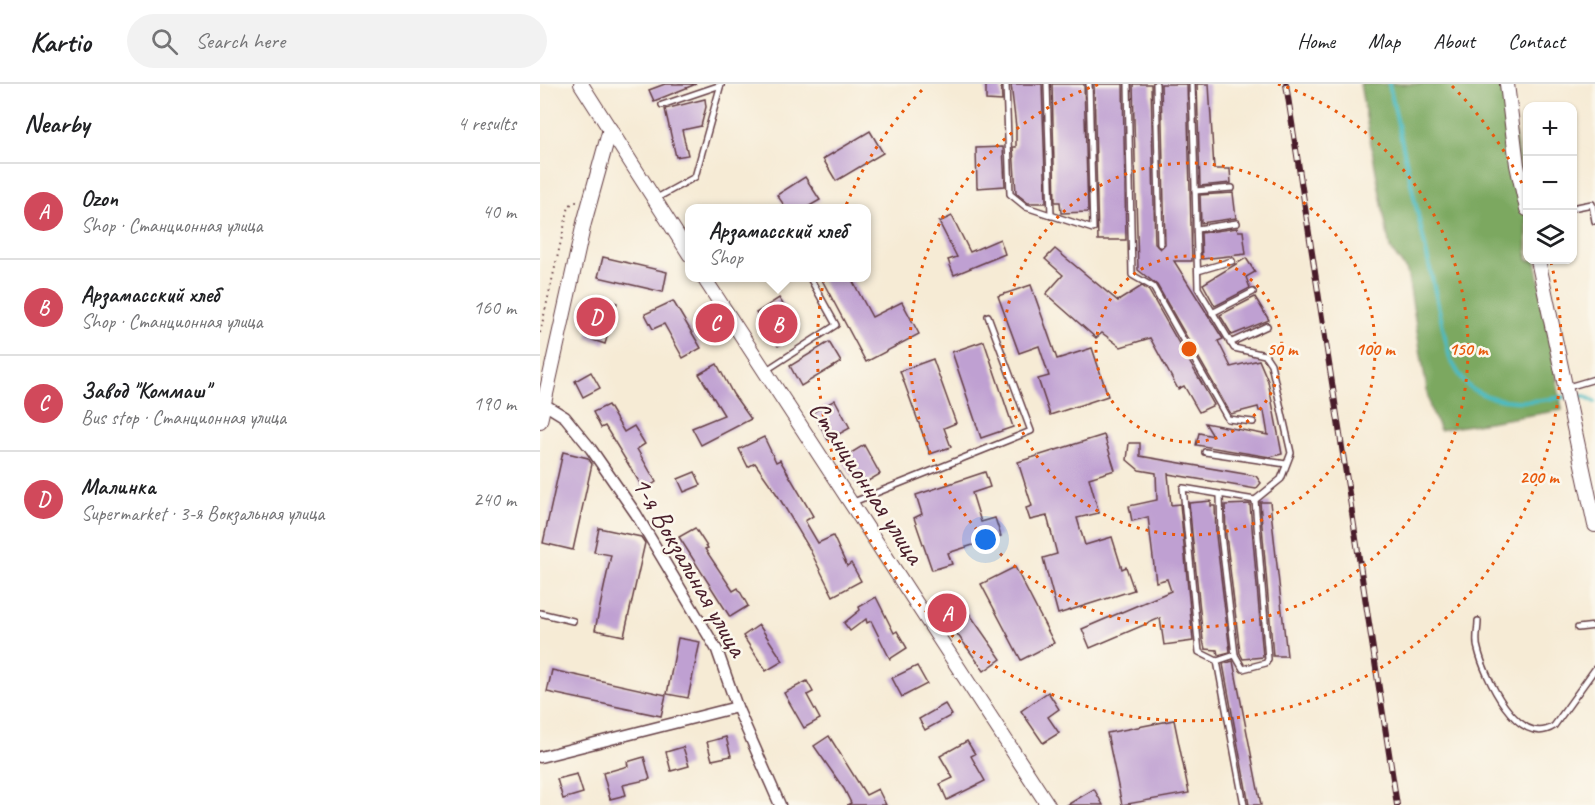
<!DOCTYPE html>
<meta charset="utf-8">
<style>
:root{--surface:#fff;--page:#f2f2f2;--text:#202124;--muted:#757577;--line:#e0e0e0;--accent:#d1495b}
body{margin:0;font-family:Caveat,sans-serif;background:var(--page);color:var(--text)}
.controls{position:absolute;right:18px;top:18px;display:grid;overflow:hidden;border-radius:12px;box-shadow:0 2px 4px #0004}
.controls button{width:54px;height:54px;display:grid;place-items:center;padding:0;border:0;border-bottom:2px solid var(--line);background:var(--surface);color:var(--text);font:30px sans-serif}
.you{position:absolute;left:446px;top:456px;width:21px;height:21px;margin:-15px;border:4px solid #fff;border-radius:50%;background:#1a73e8;box-shadow:0 0 0 9px #1a73e833}
.badge{display:grid;place-items:center;width:39px;height:39px;border-radius:50%;background:var(--accent);color:#fff;font-size:20px;font-weight:700}
.pin{position:absolute;translate:-50% -50%;border:3px solid #fff;box-shadow:0 2px 6px #0006}
.popup{position:absolute;left:145px;top:120px;width:186px;height:78px;box-sizing:border-box;display:grid;place-content:center;border-radius:12px;background:var(--surface);filter:drop-shadow(0 2px 4px #0005);font-size:20px;white-space:nowrap;color:var(--muted)}
.popup b{font-size:22px;color:var(--text)}
.popup::after{content:'';position:absolute;left:50%;top:100%;margin-left:-12px;border:12px solid transparent;border-top-color:var(--surface)}
.list{margin:0;padding:0;list-style:none}
h2{display:flex;justify-content:space-between;align-items:center;height:78px;margin:0;padding:0 24px;font-size:26px}
h2 small{font-size:20px;font-weight:400;color:var(--muted)}
.list li{display:grid;grid-template-columns:39px 1fr auto;gap:18px;align-items:center;box-sizing:border-box;height:96px;padding:0 24px;border-top:2px solid var(--line)}
.list b{display:block;font-size:22px;white-space:nowrap}
.list p{margin:0;font-size:20px;white-space:nowrap;color:var(--muted)}
.list em{font-size:20px;font-style:normal;color:var(--muted)}
.icon{flex:none;width:33px;height:33px;fill:none;stroke:currentColor;stroke-width:2;stroke-linecap:round;stroke-linejoin:round}
.map{position:relative;flex:none;width:1055px;height:721px;overflow:hidden}
header{display:flex;align-items:center;gap:36px;box-sizing:border-box;height:84px;padding:0 30px;background:var(--surface);border-bottom:2px solid var(--line)}
header strong{font-size:28px}
nav{display:flex;gap:33px;margin-inline-start:auto;font-size:21px}
.search{width:420px;height:54px;background:var(--page);display:flex;align-items:center;gap:15px;box-sizing:border-box;padding:0 21px;border-radius:33px;color:var(--muted);font-size:22px}
main{display:flex}
aside{flex:1;background:var(--surface)}
.map>svg:first-child{display:block}
</style>
<header>
<strong>Kartio</strong>
<div class="search"><svg class="icon" aria-label="search" viewBox="0 0 24 24"><circle cx="10" cy="10" r="6"/><path d="M15 15l6 6"/></svg>Search here</div>
<nav><a>Home</a><a>Map</a><a>About</a><a>Contact</a></nav>
</header>
<main>
<aside>
<h2>Nearby<small>4 results</small></h2>
<ul class="list">
<li><span class="badge">A</span><div><b>Ozon</b><p>Shop · Станционная улица</p></div><em>40 m</em></li>
<li><span class="badge">B</span><div><b>Арзамасский хлеб</b><p>Shop · Станционная улица</p></div><em>160 m</em></li>
<li><span class="badge">C</span><div><b>Завод &quot;Коммаш&quot;</b><p>Bus stop · Станционная улица</p></div><em>190 m</em></li>
<li><span class="badge">D</span><div><b>Малинка</b><p>Supermarket · 3-я Вокзальная улица</p></div><em>240 m</em></li>
</ul>
</aside>
<div class="map">
<svg width="1055" height="721" viewBox="0 0 1055 721">
<rect width="100%" height="100%" fill="#fbf7ec"/>
<filter id="ink" filterUnits="userSpaceOnUse"><feTurbulence type="fractalNoise" baseFrequency=".0167" numOctaves="2"/><feDisplacementMap in="SourceGraphic" scale="12" xChannelSelector="R" yChannelSelector="G"/><feConvolveMatrix kernelMatrix="1 2 1 2 8 2 1 2 1" color-interpolation-filters="sRGB"/></filter>
<filter id="wash" filterUnits="userSpaceOnUse"><feTurbulence type="fractalNoise" baseFrequency=".008" numOctaves="4" result="noise"/><feDisplacementMap in="SourceGraphic" scale="24" xChannelSelector="R" yChannelSelector="G"/><feGaussianBlur stdDeviation="1.35" result="paint"/><feColorMatrix in="noise" values="0 0 0 0 0 0 0 0 0 0 0 0 0 0 0 0 0 1.4 0 .05"/><feComposite in="paint" operator="in"/></filter>
<g filter="url(#wash)">
<rect width="100%" height="100%" fill="#f6ebd5"/>
<polygon fill="#7ca861" stroke="#636446" stroke-width="1.5" points="820,0 967,0 987,125 987,176 996,176 1022,326 900,346 890,324 867,187 850,164"/>
<g fill="none" stroke-linecap="round" stroke-linejoin="round">
<g stroke="#4cbbc2" stroke-width="4">
<path d="M849,0L910,275C916,284 923,300 932,305C960,322 994,318 1024,313"/>
<polyline points="1031,312 1045,312 1055,318"/>
</g>
</g>
<g id="blocks">
<g fill="#bfa0d2">
<polygon points="125,0 156,0 114,17 109,6"/>
<polygon points="446,0 461,0 462,17 446,16"/>
<polygon points="471,0 502,0 506,119 488,119 476,109 473,63 476,63 476,43"/>
<polygon points="512,0 544,0 548,128 521,129 520,118 515,118"/>
<polygon points="554,0 583,0 586,156 558,156"/>
<polygon points="593,0 611,0 615,160 620,165 625,160 621,0 647,0 652,177 634,177 683,255 678,257 691,283 719,276 728,297 742,370 730,373 656,361 659,349 673,352 665,339 728,351 724,327 719,327 718,323 691,330 617,201 598,186"/>
<polygon points="657,0 669,0 674,85 690,85 691,99 660,102"/>
<polygon points="165,15 166,23 161,42 142,46 148,71 136,73 125,25"/>
<polygon points="330,47 343,69 296,97 283,75"/>
<polygon points="463,63 465,102 437,104 436,64"/>
<polygon points="265,93 280,116 266,124 246,124 237,111"/>
<polygon points="693,109 696,134 661,139 660,111"/>
<polygon points="412,132 430,168 460,155 465,170 414,191 408,176 417,173 399,138"/>
<polygon points="697,144 698,147 703,147 706,170 662,175 661,149"/>
<polygon points="515,165 578,217 602,202 609,207 674,321 659,328 644,302 638,305 610,254 581,263 562,249 556,254 506,210 523,191 505,175"/>
<polygon points="63,173 127,188 123,208 58,193"/>
<polygon points="706,174 715,188 706,193 710,204 675,222 663,200"/>
<polygon points="281,194 311,194 332,233 362,218 379,250 326,278"/>
<polygon points="491,201 517,275 552,264 568,312 510,331 498,295 509,292 499,262 479,269 458,212"/>
<polygon points="715,213 729,236 692,251 680,231"/>
<polygon points="58,214 77,219 65,260 47,254"/>
<polygon points="239,214 260,247 238,262 216,229"/>
<polygon points="133,217 161,264 143,274 124,240 113,245 105,230"/>
<polygon points="444,257 473,343 441,354 412,268"/>
<polygon points="289,258 301,278 261,302 250,282"/>
<polygon points="393,275 416,339 404,344 411,363 390,370 360,287"/>
<polygon points="177,280 193,310 211,335 161,361 152,344 184,331 159,290"/>
<polygon points="51,288 60,304 43,313 35,297"/>
<polygon points="295,316 310,344 288,356 273,328"/>
<polygon points="68,321 84,348 94,342 105,360 97,365 116,398 104,406 65,342 61,344 53,328"/>
<polygon points="564,351 575,386 549,394 559,429 537,434 545,461 572,453 582,485 586,483 594,506 518,530 503,474 517,470 507,432 490,436 486,424 492,422 478,378"/>
<polygon points="224,353 236,378 240,376 273,432 265,437 278,459 293,452 307,482 311,479 321,497 293,512 268,462 238,412 215,379 208,383 199,365"/>
<polygon points="589,359 600,359 600,372 716,392 721,399 716,405 628,390 631,421 640,420 653,557 624,561 620,534 550,564 542,545 631,507 627,495 616,498 608,433 592,437 589,422 617,416 616,389 599,386 587,376"/>
<polygon points="324,361 340,390 318,403 301,375"/>
<polygon points="23,368 48,374 52,380 33,466 3,459"/>
<polygon points="155,388 161,401 144,408 138,395"/>
<polygon points="445,388 450,403 432,409 441,438 455,434 461,452 408,469 412,480 392,486 374,434 382,430 376,411"/>
<polygon points="671,417 671,422 675,422 676,452 690,568 678,571 677,566 665,565 663,556 649,419"/>
<polygon points="720,418 730,418 747,572 733,572"/>
<polygon points="710,420 723,573 703,575 700,569 686,451 685,421"/>
<polygon points="59,444 101,453 105,459 84,552 55,546 71,471 54,468"/>
<polygon points="155,444 168,464 165,465 193,507 198,504 208,522 190,533 139,453"/>
<polygon points="475,483 514,559 481,576 441,500"/>
<polygon points="417,512 461,575 444,587 399,525"/>
<polygon points="336,513 354,549 357,547 367,564 350,575 331,537 327,539 326,535 310,547 304,539 320,526 319,523"/>
<polygon points="219,541 243,577 226,587 203,552"/>
<polygon points="138,554 160,558 148,614 127,610"/>
<polygon points="693,577 721,721 709,721 683,580"/>
<polygon points="377,582 387,600 362,613 352,594"/>
<polygon points="12,586 126,611 121,632 7,608"/>
<polygon points="267,597 273,608 267,611 280,635 264,644 244,609"/>
<polygon points="508,608 519,625 508,633 519,649 503,659 481,627"/>
<polygon points="405,620 412,631 385,646 379,635"/>
<polygon points="634,636 649,709 582,721 567,649"/>
<polygon points="289,652 326,711 338,705 346,721 307,721 311,719 304,705 274,662"/>
<polygon points="186,653 191,672 172,676 167,658"/>
<polygon points="427,657 435,670 431,672 445,697 407,716 400,700 413,694 400,672"/>
<polygon points="143,663 149,682 131,687 126,668"/>
<polygon points="104,673 110,695 83,701 86,711 70,715 63,689 88,682 87,678"/>
<polygon points="37,690 43,709 23,715 17,695"/>
<polygon points="554,705 563,721 527,721"/>
</g>
</g>
</g>
<g filter="url(#ink)">
<use href="#blocks" fill-opacity="0" stroke="#643e44" stroke-width="1.5"/>
<g fill="none" stroke-linecap="round" stroke-linejoin="round">
<g stroke="#643e44" stroke-width="8">
<g id="service">
<polyline points="466,0 470,110 486,123 553,145 549,0"/>
<polyline points="507,0 511,132"/>
<polyline points="588,0 592,191 613,203 688,335 713,338"/>
<polyline points="616,0 620,160"/>
<polyline points="652,0 658,204 694,264 725,271 731,280 751,369 741,395 715,416 728,575 726,579 703,585 695,571 677,577 704,721"/>
<polyline points="122,21 181,1"/>
<polyline points="655,107 692,104"/>
<polyline points="115,115 155,93 181,0"/>
<polyline points="1032,124 1052,120 1055,137"/>
<polyline points="657,145 697,139"/>
<polyline points="658,187 692,177"/>
<polyline points="672,229 713,208"/>
<polyline points="690,259 727,242"/>
<polyline points="225,287 296,241 270,194"/>
<polyline points="1028,303 1055,295"/>
<polyline points="665,368 746,380"/>
<polyline points="680,411 681,451 695,571"/>
<polyline points="311,419 491,347 448,232"/>
<polyline points="0,529 33,537"/>
<path d="M938,537C938,546 935,557 938,565C944,591 978,666 1014,642L1055,585"/>
<polyline points="1038,544 1055,542"/>
<polyline points="677,577 659,568 643,404 715,416"/>
</g>
</g>
<g stroke="#643e44" stroke-width="13">
<g id="minor">
<polyline points="4,320 25,333 51,365 96,430 177,566 197,623 240,721"/>
<polyline points="0,673 197,623"/>
</g>
</g>
<g stroke="#643e44" stroke-width="16">
<g id="tertiary">
<polyline points="41,0 150,171"/>
<polyline points="967,0 977,81 987,125"/>
<polyline points="998,176 1055,441"/>
<polyline points="164,194 508,721"/>
<polyline points="0,337 44,139 70,45"/>
</g>
</g>
<polyline stroke="#643e44" stroke-width="2" stroke-dasharray="1.5 4.5" stroke-linecap="butt" points="0,249 29,122 34,118 38,118"/>
<use href="#service" stroke="#fff" stroke-width="5"/>
<use href="#minor" stroke="#fff" stroke-width="10"/>
<use href="#tertiary" stroke="#fff" stroke-width="14"/>
<g stroke="#4a1f2b" stroke-width="6">
<polyline id="rail" points="746,0 857,721"/>
</g>
<use href="#rail" stroke="#fbf7ec" stroke-width="4" stroke-dasharray="11" stroke-linecap="butt"/>
</g>
</g>
<g fill="none" stroke="#e8590c" stroke-width="3" stroke-dasharray="3 6">
<circle cx="649" cy="265" r="93"/>
<circle cx="649" cy="265" r="186"/>
<path d="M738 0A279 279 0 1 1 560 0"/>
<path d="M912 2A372 372 0 0 1 986 108M1011 178A372 372 0 1 1 386 2"/>
</g>
<g text-anchor="middle" dominant-baseline="central" stroke-width="5" stroke-linejoin="round" paint-order="stroke">
<g font-size="28" fill="#4a1f2b" stroke="#fbf7ec">
<text transform="translate(327 398) rotate(57)">Станционная улица</text>
<text transform="translate(150 482) rotate(60)">1-я Вокзальная улица</text>
</g>
</g>
<circle cx="649" cy="265" r="9" fill="#e8590c" stroke="#fbf7ec" stroke-width="3"/>
<g font-size="18" text-anchor="middle" font-weight="bold" fill="#e8590c" stroke="#fbf7ec" stroke-width="5" stroke-linejoin="round" paint-order="stroke">
<text x="742" y="271">50 m</text>
<text x="835" y="271">100 m</text>
<text x="928" y="271">150 m</text>
<text x="999" y="399">200 m</text>
</g>
</svg>
<div class="controls">
<button>+</button>
<button>−</button>
<button><svg class="icon" aria-label="layers" viewBox="0 0 24 24"><path d="M12 4l9 5-9 5-9-5zM3 14l9 5 9-5"/></svg></button>
</div>
<div class="you"></div>
<div class="pin badge" style="left:407px;top:529px">A</div>
<div class="pin badge" style="left:238px;top:240px">B</div>
<div class="popup"><b>Арзамасский хлеб</b>Shop</div>
<div class="pin badge" style="left:175px;top:239px">C</div>
<div class="pin badge" style="left:56px;top:233px">D</div>
</div>
</main>
